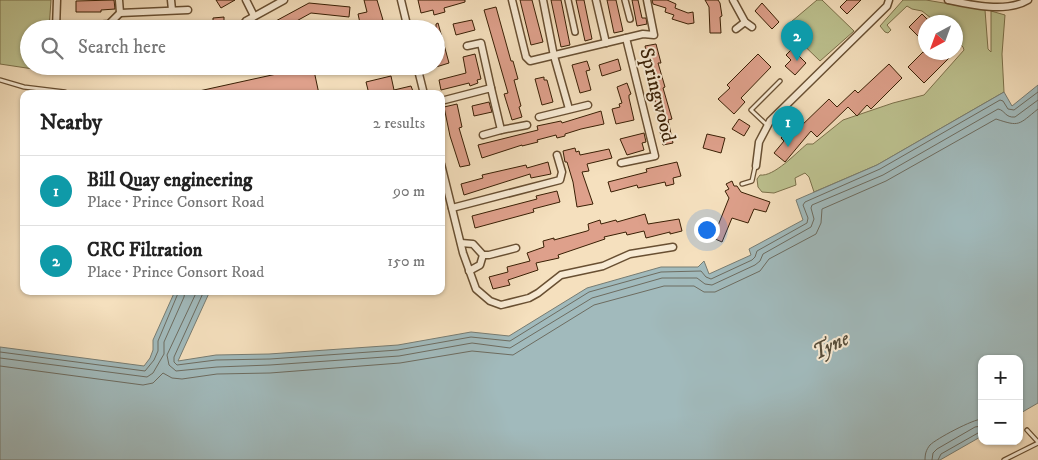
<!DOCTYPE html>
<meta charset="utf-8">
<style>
:root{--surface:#fff;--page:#f2f2f2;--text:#222;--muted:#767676;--line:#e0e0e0;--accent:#7c3aed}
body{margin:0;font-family:"IM FELL DW Pica",serif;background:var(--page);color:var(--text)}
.controls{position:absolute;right:15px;bottom:15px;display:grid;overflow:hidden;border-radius:10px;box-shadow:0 1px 4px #0004}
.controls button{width:45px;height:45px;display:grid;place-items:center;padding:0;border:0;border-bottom:1px solid var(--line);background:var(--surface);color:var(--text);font:25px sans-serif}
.compass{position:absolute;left:918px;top:15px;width:45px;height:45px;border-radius:50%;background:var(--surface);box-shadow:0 1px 4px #0004;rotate:221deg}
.you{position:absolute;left:706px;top:229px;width:18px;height:18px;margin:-12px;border:4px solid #fff;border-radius:50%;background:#1a73e8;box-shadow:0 0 0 8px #1a73e833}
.badge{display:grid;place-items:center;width:32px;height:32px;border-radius:50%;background:var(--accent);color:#fff;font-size:16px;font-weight:700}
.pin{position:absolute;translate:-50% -41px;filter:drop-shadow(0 1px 2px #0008)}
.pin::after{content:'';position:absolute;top:26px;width:18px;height:15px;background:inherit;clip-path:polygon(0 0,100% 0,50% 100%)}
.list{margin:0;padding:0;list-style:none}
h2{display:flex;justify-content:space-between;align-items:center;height:65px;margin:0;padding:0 20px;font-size:21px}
h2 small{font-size:16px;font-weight:400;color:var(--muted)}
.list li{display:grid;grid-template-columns:32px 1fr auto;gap:15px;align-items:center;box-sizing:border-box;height:70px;padding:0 20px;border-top:1px solid var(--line)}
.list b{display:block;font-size:19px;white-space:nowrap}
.list p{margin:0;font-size:16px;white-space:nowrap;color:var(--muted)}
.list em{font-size:16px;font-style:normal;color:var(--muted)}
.icon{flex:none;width:28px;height:28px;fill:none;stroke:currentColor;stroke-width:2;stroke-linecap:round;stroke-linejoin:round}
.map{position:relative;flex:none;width:1038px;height:460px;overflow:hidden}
.search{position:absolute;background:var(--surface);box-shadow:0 1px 4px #0004;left:20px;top:20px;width:425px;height:55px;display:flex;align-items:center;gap:12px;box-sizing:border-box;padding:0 18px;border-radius:28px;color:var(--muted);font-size:19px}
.panel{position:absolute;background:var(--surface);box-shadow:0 1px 4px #0004;left:20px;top:90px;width:425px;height:205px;border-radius:10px}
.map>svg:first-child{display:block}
</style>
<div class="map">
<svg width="1038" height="460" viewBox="0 0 1038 460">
<rect width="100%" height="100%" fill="#f5e0be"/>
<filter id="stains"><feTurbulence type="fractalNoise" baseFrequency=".004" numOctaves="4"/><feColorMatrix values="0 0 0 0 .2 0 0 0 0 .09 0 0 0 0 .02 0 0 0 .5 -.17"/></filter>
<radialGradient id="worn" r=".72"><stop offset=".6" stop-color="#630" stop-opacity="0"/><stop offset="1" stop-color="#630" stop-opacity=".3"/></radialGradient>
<g fill="#bdc290" stroke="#7b704a">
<polygon points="0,0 51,0 49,29 29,29 29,66 52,66 53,72 0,64"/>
<polygon points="817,0 822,0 854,31 820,61 785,27"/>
<path d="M903,0H926L985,10L988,49L991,52V11L1005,15L1002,54L1004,92L877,165L814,192L809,177L805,173L795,178L796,185L774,193L762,192L758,187L757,179L760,175C774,177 796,153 807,144H813L843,120L893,103L924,95L964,50L963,47L956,40V22H936L922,11L912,9L907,6L887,25L891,30L888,33L885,32L880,26Z"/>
</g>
<polygon fill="#a1babc" stroke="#777c72" points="1038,85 1038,403 1019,414 1019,359 982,359 982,436 940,460 0,460 0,347 144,366 150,358 153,350 153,340 175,291 210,291 178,361 216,355 269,354 398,345 471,332 509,336 587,288 661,267 698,267 704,261 709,274 751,255 749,249 803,220 796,200 877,165 1004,92 1012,106"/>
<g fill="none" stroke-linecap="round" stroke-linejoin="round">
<g stroke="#6d6c60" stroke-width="1">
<path d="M197,291L167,355L169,365L176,371L217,367L270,365L399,356L472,343L510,348L592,298L662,278H697L705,284L712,285L755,265L760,261L763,254L811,227L814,219L811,208L812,205L883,175L998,109C1005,110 1005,118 1015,117L1038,100"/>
<polyline points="204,291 174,357 174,362 177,365 216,360 270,359 398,350 471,337 510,341 589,292 661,272 701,271 706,277 711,279 752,260 755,257 757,251 807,223 808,218 803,205 805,202 880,169 1000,100 1003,101 1008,109 1014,110 1038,92"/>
<polyline points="0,352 145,371 154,360 158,351 158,341 179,291"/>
<polyline points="0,358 147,377 153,373 164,354 164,342 184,297 185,291"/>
<path d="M0,366L143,385L153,383L163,373L172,378L182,379L217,374L270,373L400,363L472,351L513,355L594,305L664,286H694L704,292H715L760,271L769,259L816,234L821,223L822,209L886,181L996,119C1020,127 1018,125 1038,109"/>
<path d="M925,460C925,454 926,450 930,445C936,439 973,419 982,419"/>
<polyline points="932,460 933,453 937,449 975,427 982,426"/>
<polyline points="938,460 941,454 978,433 982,432"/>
</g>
</g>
<g fill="#dea08b" stroke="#391f04">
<polygon points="114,0 115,9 101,10 101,12 76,12 76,1"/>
<polygon points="216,0 235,0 221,8"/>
<polygon points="364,0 377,0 383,20 370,23 369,21 360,23 358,14 367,12"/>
<polygon points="418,0 465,0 465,2 444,8 445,12 434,15 433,10 421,13"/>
<polygon points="520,0 532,0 543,42 531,45"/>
<polygon points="551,0 561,0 570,45 561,47"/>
<polygon points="576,0 584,0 592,39 585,41"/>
<polygon points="607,0 616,0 623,31 614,33"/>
<polygon points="632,0 638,0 642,18 646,18 647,24 637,26"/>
<polygon points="652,0 667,0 676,4 675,8 688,13 693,12 694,23 688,24 672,19 674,15 665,12 666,8 653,4"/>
<polygon points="705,0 718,0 720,3 722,16 720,17 721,33 710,33 709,7"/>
<polygon points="847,0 861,0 847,14 840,7"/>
<polygon points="309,3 350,7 349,17 311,13 282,29 261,29"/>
<polygon points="762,3 779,22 772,29 755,11"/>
<polygon points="496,7 511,61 513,61 518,79 514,80 521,106 519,107 522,117 512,120 504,94 508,93 484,10"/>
<polygon points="922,14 930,22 926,22 926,44 909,27"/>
<polygon points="224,17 224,29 213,29 213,18"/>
<polygon points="472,20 475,30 456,35 453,24"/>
<polygon points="438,23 449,63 436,67 436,24"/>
<polygon points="656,44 661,63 658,63 665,87 663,88 672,119 668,120 673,143 663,145 659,127 662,127 654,97 656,96 645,46"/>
<polygon points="792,49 806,63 795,75 785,66 791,60 786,55"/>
<polygon points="923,52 955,52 924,83 908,67"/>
<polygon points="475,54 481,79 477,80 478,83 470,86 469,83 441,90 439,80 466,73 463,57"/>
<polygon points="758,54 771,67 741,98 745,102 734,114 718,99 730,88 727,85"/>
<polygon points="618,59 621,70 602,76 599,65"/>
<polygon points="587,61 590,70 586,71 591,90 580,93 572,65"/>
<polygon points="889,64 902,78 871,109 867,105 857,116 848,107 817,137 811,131 785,162 774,153 784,141 781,138 793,125 798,129 829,99 837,107 855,90 858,93"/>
<polygon points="313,66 319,94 199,94 199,91"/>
<polygon points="391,76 394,90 411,86 414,94 369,94 366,82"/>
<polygon points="544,77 544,80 547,80 553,102 542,105 535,79"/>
<polygon points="627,83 631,94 629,95 629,98 634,120 616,124 612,109 620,107 619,104 622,103 617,87"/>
<polygon points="489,102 492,112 474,116 472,106"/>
<polygon points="457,104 462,127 459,128 470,165 460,167 450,136 444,107"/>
<polygon points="601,111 604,124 581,129 565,134 565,136 557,138 556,135 537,140 538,142 522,146 522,145 482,158 478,145 538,130 537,126 561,121 562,123"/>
<polygon points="739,119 750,126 744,136 732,129"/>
<polygon points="644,133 646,142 642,143 644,150 627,155 620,139"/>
<polygon points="707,134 725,138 721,153 703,148"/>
<polygon points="575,148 576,152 579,151 580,155 609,149 612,158 587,164 589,171 582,172 593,204 577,207 573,182 567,162 565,162 563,151"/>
<polygon points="548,162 551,174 531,178 530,174 464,195 461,184 483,178 482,175 526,165 527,168"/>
<polygon points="677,162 681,176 673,178 674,184 666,186 665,182 638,188 637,185 611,192 608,182 647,172 646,169"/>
<polygon points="732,181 734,186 737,186 741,192 770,202 766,212 754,209 748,223 732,218 722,242 713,238 729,198 725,191 729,189 726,184"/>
<polygon points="557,191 560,202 533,209 534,212 475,228 472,216 537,199 536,196"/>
<polygon points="645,214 648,224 679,219 682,231 670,234 670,232 646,238 644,231 627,235 626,232 604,237 605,239 558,255 559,258 536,263 538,270 508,280 510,285 493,289 489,277 508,272 507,267 530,261 527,253 544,247 543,241 554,238 554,240 587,231 589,230 588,224 600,220 601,224 616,220 617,222"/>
</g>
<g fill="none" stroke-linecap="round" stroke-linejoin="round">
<g stroke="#684f32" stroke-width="5.5">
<g id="service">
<polyline points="0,80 24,87 65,92 71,94"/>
<polyline points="767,125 751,110 780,81"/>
<polyline points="742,184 752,181 755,167"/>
<polyline points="1027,430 1038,442"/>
<polyline points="1004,460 1038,443"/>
</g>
</g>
<g stroke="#684f32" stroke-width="8">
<g id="pedestrian">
<polyline points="568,0 575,32"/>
<polyline points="625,0 630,19"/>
</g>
</g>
<g stroke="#684f32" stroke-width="9">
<g id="minor">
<polyline points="171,0 172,10"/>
<polyline points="246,0 254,16"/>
<polyline points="401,0 408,29"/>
<polyline points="512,0 526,57 530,61 643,34 654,35 647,0"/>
<polyline points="543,0 554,56 569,109"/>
<polyline points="596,0 606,43"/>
<polyline points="733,0 745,22 752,27"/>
<path d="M948,0C971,5 1007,13 1028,0"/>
<polyline points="120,13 188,10"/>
<polyline points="56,28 109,24 120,13 119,0"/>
<polyline points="56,29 57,0"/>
<polyline points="240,29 246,21 284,0"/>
<polyline points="736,29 745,22"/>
<polyline points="467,46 481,43 491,88"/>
<polyline points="417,66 424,94"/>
<polyline points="441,101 491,88 501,130 527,125"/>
<polyline points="539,117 588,105"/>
<polyline points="483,135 501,130"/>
<polyline points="621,163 655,156 626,38"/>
<polyline points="441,164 463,253 476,289 490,301 501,305 529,298 538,293 561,275 603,266 630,254 673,247"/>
<polyline points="756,166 759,142 770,121 887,6 889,0"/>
<polyline points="452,208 560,180 562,172 557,155"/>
<polyline points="461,243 473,244 483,255 480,265 469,271"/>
<polyline points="483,255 489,255 516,248"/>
</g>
</g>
<use href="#service" stroke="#f8ebd5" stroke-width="3"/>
<use href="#pedestrian" stroke="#f8ebd5" stroke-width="5"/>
<use href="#minor" stroke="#f8ebd5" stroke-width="6"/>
</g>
<g text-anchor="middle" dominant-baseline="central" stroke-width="4" stroke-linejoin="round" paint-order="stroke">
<g font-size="20" fill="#391f04" stroke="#f8ebd5">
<text transform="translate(657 95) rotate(76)">Springwood</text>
</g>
<g font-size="21" font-style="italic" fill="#584e3b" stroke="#f8ebd5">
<text transform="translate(831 346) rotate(-27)">Tyne</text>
</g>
</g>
<rect width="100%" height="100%" filter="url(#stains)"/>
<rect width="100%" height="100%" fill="url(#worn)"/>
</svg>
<div class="controls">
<button>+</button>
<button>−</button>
</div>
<svg class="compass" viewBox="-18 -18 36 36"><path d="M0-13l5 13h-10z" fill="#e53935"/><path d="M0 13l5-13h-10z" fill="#767676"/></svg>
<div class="you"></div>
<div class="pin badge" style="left:788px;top:147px;background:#0f9aa8">1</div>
<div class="pin badge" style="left:797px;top:61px;background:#0f9aa8">2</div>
<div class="search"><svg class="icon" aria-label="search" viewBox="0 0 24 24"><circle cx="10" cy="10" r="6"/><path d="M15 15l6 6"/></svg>Search here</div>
<section class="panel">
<h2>Nearby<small>2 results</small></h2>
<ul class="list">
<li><span class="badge" style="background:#0f9aa8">1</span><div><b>Bill Quay engineering</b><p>Place · Prince Consort Road</p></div><em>90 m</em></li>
<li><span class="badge" style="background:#0f9aa8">2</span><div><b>CRC Filtration</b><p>Place · Prince Consort Road</p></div><em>150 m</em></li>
</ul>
</section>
</div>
